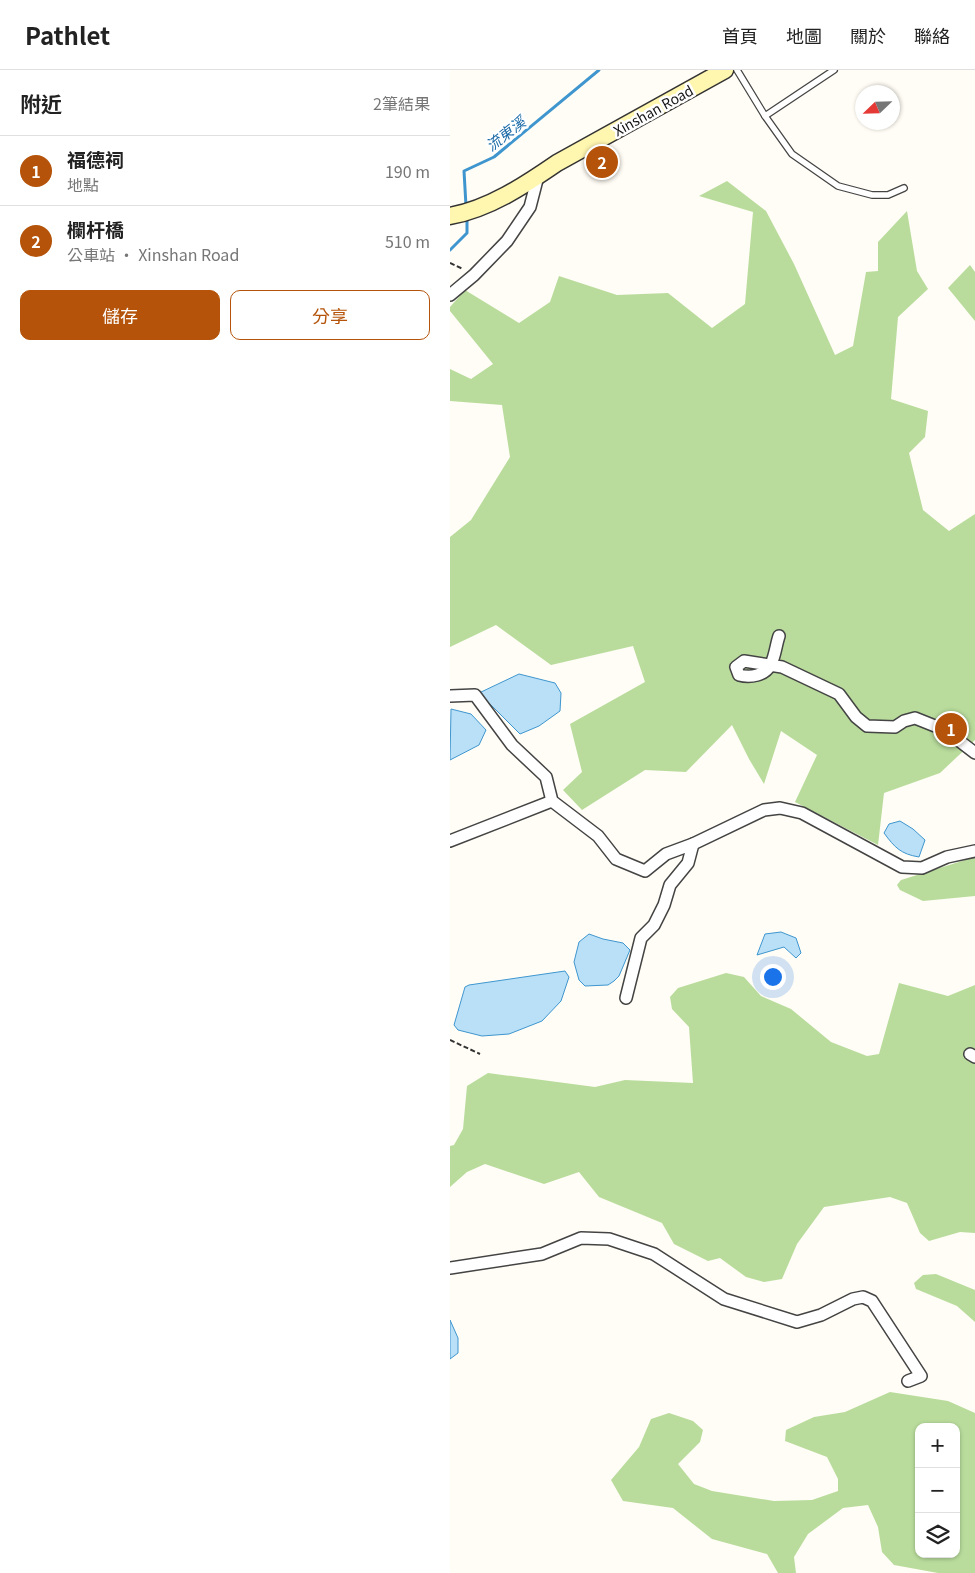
<!DOCTYPE html>
<html lang="zh-TW">
<meta charset="utf-8">
<style>
:root{--surface:#fff;--page:#f2f2f2;--text:#222;--muted:#767676;--line:#e0e0e0;--accent:#b45309}
body{margin:0;font-family:Georgia,"Noto Sans TC",serif;background:var(--page);color:var(--text)}
.controls{position:absolute;right:15px;bottom:15px;display:grid;overflow:hidden;border-radius:10px;box-shadow:0 1px 4px #0004}
.controls button{width:45px;height:45px;display:grid;place-items:center;padding:0;border:0;border-bottom:1px solid var(--line);background:var(--surface);color:var(--text);font:25px sans-serif}
.compass{position:absolute;left:405px;top:15px;width:45px;height:45px;border-radius:50%;background:var(--surface);box-shadow:0 1px 4px #0004;rotate:247deg}
.you{position:absolute;left:322px;top:906px;width:18px;height:18px;margin:-12px;border:4px solid #fff;border-radius:50%;background:#1a73e8;box-shadow:0 0 0 8px #1a73e833}
.badge{display:grid;place-items:center;width:32px;height:32px;border-radius:50%;background:var(--accent);color:#fff;font-size:16px;font-weight:700}
.pin{position:absolute;translate:-50% -50%;border:2px solid #fff;box-shadow:0 1px 5px #0006}
.list{margin:0;padding:0;list-style:none}
h2{display:flex;justify-content:space-between;align-items:center;height:65px;margin:0;padding:0 20px;font-size:21px}
h2 small{font-size:16px;font-weight:400;color:var(--muted)}
.list li{display:grid;grid-template-columns:32px 1fr auto;gap:15px;align-items:center;box-sizing:border-box;height:70px;padding:0 20px;border-top:1px solid var(--line)}
.list b{display:block;font-size:19px;white-space:nowrap}
.list p{margin:0;font-size:16px;white-space:nowrap;color:var(--muted)}
.list em{font-size:16px;font-style:normal;color:var(--muted)}
.actions{display:flex;gap:10px;padding:15px 20px}
.actions a{flex:1;padding:11px 0;border:1px solid var(--accent);border-radius:10px;text-align:center;font-size:18px;color:var(--accent)}
.actions .main{background:var(--accent);color:#fff}
.icon{flex:none;width:28px;height:28px;fill:none;stroke:currentColor;stroke-width:2;stroke-linecap:round;stroke-linejoin:round}
.map{position:relative;flex:none;width:525px;height:1503px;overflow:hidden}
header{display:flex;align-items:center;gap:30px;box-sizing:border-box;height:70px;padding:0 25px;background:var(--surface);border-bottom:1px solid var(--line)}
header strong{font-size:24px}
nav{display:flex;gap:28px;margin-inline-start:auto;font-size:18px}
main{display:flex}
aside{flex:1;background:var(--surface)}
.map>svg:first-child{display:block}
</style>
<header>
<strong>Pathlet</strong>
<nav><a>首頁</a><a>地圖</a><a>關於</a><a>聯絡</a></nav>
</header>
<main>
<aside>
<h2>附近<small>2筆結果</small></h2>
<ul class="list">
<li><span class="badge">1</span><div><b>福德祠</b><p>地點</p></div><em>190 m</em></li>
<li><span class="badge">2</span><div><b>欄杆橋</b><p>公車站 · Xinshan Road</p></div><em>510 m</em></li>
</ul>
<div class="actions"><a class="main">儲存</a><a>分享</a></div>
</aside>
<div class="map">
<svg width="525" height="1503" viewBox="0 0 525 1503">
<rect width="100%" height="100%" fill="#fffdf5"/>
<g fill="#b9dc9c" fill-rule="evenodd">
<polygon points="277,111 316,141 344,194 385,285 403,276 416,202 428,201 428,172 457,141 467,201 478,219 448,247 441,329 478,341 475,367 459,383 473,440 499,461 525,444 525,670 490,703 434,723 428,775 345,732 367,685 331,661 314,714 299,689 282,655 236,702 195,700 132,740 113,720 132,702 120,654 195,612 183,576 101,595 46,555 0,577 0,467 21,450 60,387 52,335 0,331 0,299 21,309 43,294 0,241 0,237 15,220 69,253 100,232 109,206 167,225 218,223 262,258 295,234 303,142 249,126"/>
<polygon points="520,195 525,202 525,251 498,218"/>
<polygon points="525,787 525,826 473,831 450,820 447,815 451,810"/>
<polygon points="276,903 294,907 311,926 341,939 381,972 417,986 429,984 449,913 498,926 525,915 525,1163 510,1162 479,1171 470,1163 457,1133 440,1127 374,1137 347,1174 332,1209 314,1212 296,1207 270,1188 258,1191 224,1174 212,1153 149,1127 129,1102 94,1114 35,1094 17,1102 0,1117 0,1076 4,1075 13,1059 17,1016 38,1003 145,1017 175,1010 243,1013 239,957 222,939 220,927 228,918"/>
<polygon points="486,1204 525,1220 525,1252 507,1236 466,1219 464,1213 473,1205"/>
<path d="M440,1322L498,1331L525,1343V1503H488L444,1495L432,1482L428,1457L418,1435L393,1438L358,1464L344,1487L346,1503H328L317,1484L262,1469L223,1438L173,1431L161,1410L189,1377L201,1349L219,1343L243,1351L253,1360L250,1372L228,1394L244,1414L262,1421L324,1431L362,1430L388,1421V1409L377,1387L335,1371L336,1360L364,1347L395,1342ZM469,1357H506V1484H469Z"/>
</g>
<g fill="#b9e0f7" stroke="#3f96cf">
<polygon points="69,604 105,613 111,623 110,641 89,656 70,664 29,623"/>
<polygon points="1,639 21,644 36,660 29,675 0,690"/>
<path d="M450,751L463,759L475,770L469,787C451,784 445,778 434,763L439,754Z"/>
<polygon points="331,862 346,868 351,883 346,888 334,877 307,885 315,864"/>
<polygon points="139,864 153,869 173,873 180,880 169,906 164,911 158,915 135,916 129,910 124,892 129,872"/>
<polygon points="115,901 119,907 111,931 92,951 59,964 32,966 8,960 4,955 15,917 19,915"/>
<polygon points="0,1250 8,1268 8,1283 0,1289"/>
</g>
<g fill="none" stroke-linecap="round" stroke-linejoin="round">
<g stroke="#3f96cf" stroke-width="3">
<polyline points="16,136 14,101 44,87 149,0"/>
<polyline points="0,180 17,163 17,148"/>
</g>
<g stroke="#444" stroke-width="8">
<g id="lane">
<polyline points="287,0 315,46 384,0"/>
<polyline points="315,46 342,84 388,116 422,125 438,125 454,118"/>
</g>
</g>
<g stroke="#444" stroke-width="14">
<g id="street">
<polyline points="0,225 24,205 57,171 80,137 88,106"/>
<path d="M329,566C326,575 325,586 321,594C315,606 300,608 289,605L286,597L294,591L332,597L389,624L406,647L417,656L445,657L454,651L465,648L495,660L525,683"/>
<polyline points="0,626 25,625 62,675 96,707 102,731 148,766 166,789 195,801 216,784 243,774 314,740 330,738 352,743 452,797 472,798 497,787 525,781"/>
<polyline points="0,771 102,731"/>
<polyline points="176,928 191,868 204,855 214,835 220,815 238,793 243,774"/>
<polyline points="520,984 525,987"/>
<polyline points="0,1198 92,1184 131,1168 159,1169 204,1184 274,1229 347,1252 371,1245 403,1229 413,1227 422,1231 471,1306 458,1311"/>
</g>
</g>
<g stroke="#333" stroke-width="19">
<path id="secondary" d="M0,146C39,139 75,115 107,93L275,0"/>
</g>
<g stroke="#333" stroke-width="2" stroke-dasharray="5 2.5" stroke-linecap="butt">
<polyline points="0,193 13,199"/>
<polyline points="0,970 30,984"/>
</g>
<use href="#lane" stroke="#fff" stroke-width="5.5"/>
<use href="#street" stroke="#fff" stroke-width="11"/>
<use href="#secondary" stroke="#fff6b0" stroke-width="16"/>
</g>
<g text-anchor="middle" dominant-baseline="central" stroke-width="5" stroke-linejoin="round" paint-order="stroke">
<g font-size="14" fill="#111" stroke="#fff">
<text transform="translate(203 40) rotate(-29)">Xinshan Road</text>
</g>
<g font-size="15" font-style="italic" fill="#1768a6" stroke="#fff">
<text transform="translate(55 63) rotate(-38)">流東溪</text>
</g>
</g>
</svg>
<div class="controls">
<button>+</button>
<button>−</button>
<button><svg class="icon" aria-label="layers" viewBox="0 0 24 24"><path d="M12 4l9 5-9 5-9-5zM3 14l9 5 9-5"/></svg></button>
</div>
<svg class="compass" viewBox="-18 -18 36 36"><path d="M0-13l5 13h-10z" fill="#e53935"/><path d="M0 13l5-13h-10z" fill="#767676"/></svg>
<div class="you"></div>
<div class="pin badge" style="left:501px;top:659px">1</div>
<div class="pin badge" style="left:152px;top:92px">2</div>
</div>
</main>
